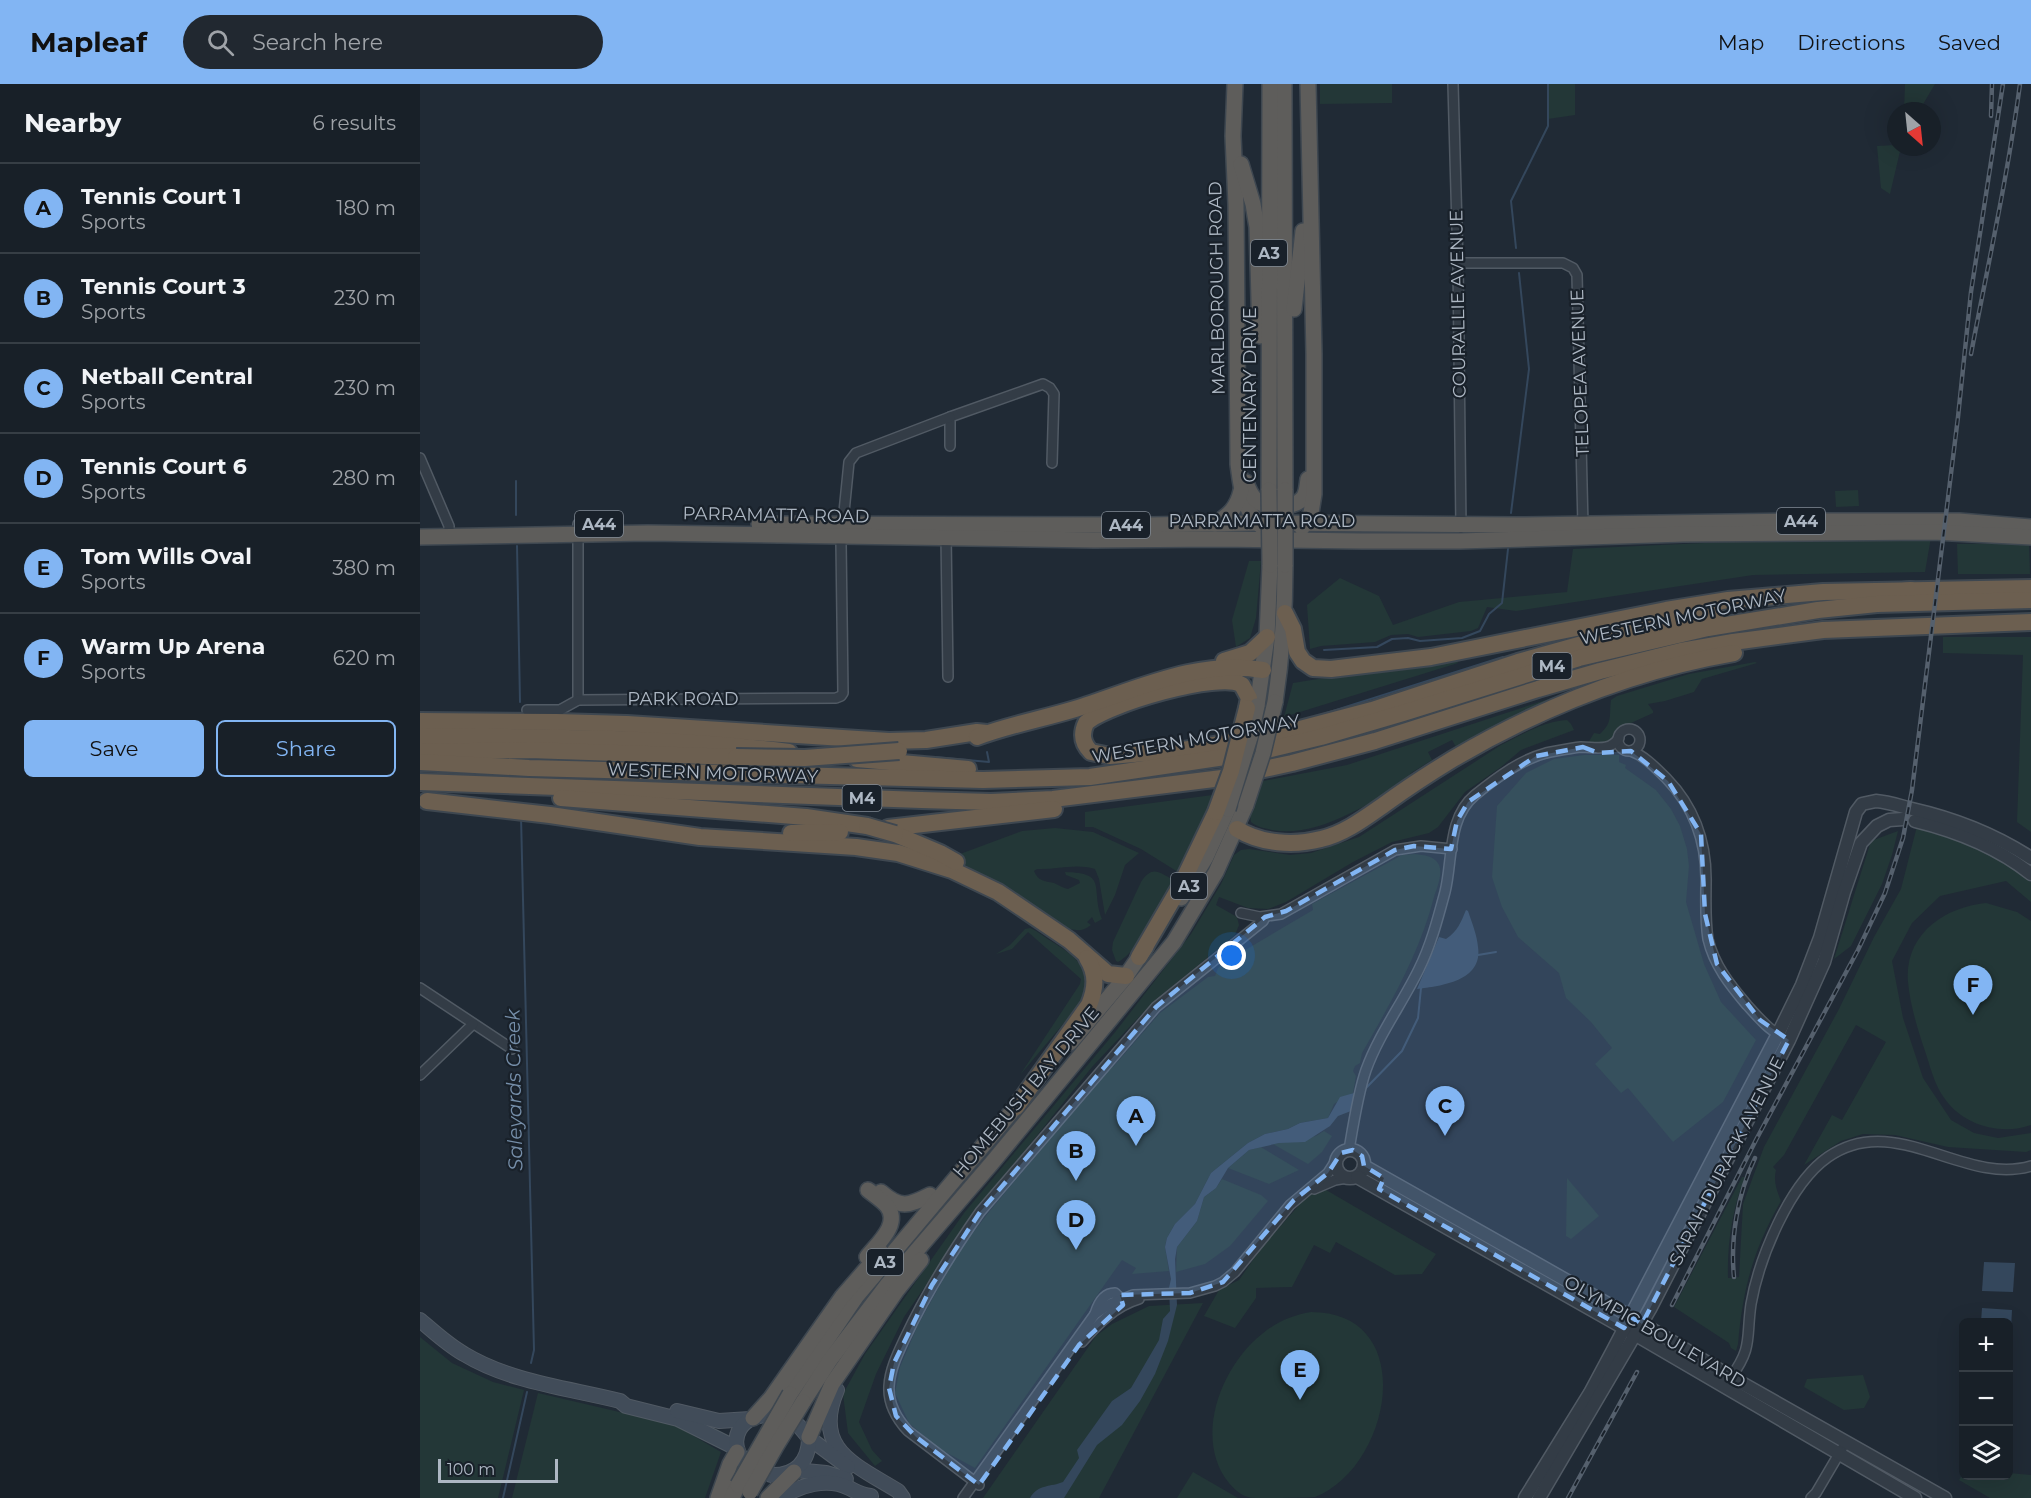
<!DOCTYPE html>
<meta charset="utf-8">
<style>
:root{--surface:#182028;--page:#212830;--text:#f1f3f6;--muted:#9fa3a8;--line:#363e45;--accent:#82b5f3}
body{margin:0;font-family:Montserrat,sans-serif;background:var(--page);color:var(--text)}
.controls{position:absolute;right:18px;bottom:18px;display:grid;overflow:hidden;border-radius:9px;box-shadow:0 6px 24px #0002}
.controls button{width:54px;height:54px;display:grid;place-items:center;padding:0;border:0;border-bottom:2px solid var(--line);background:var(--surface);color:var(--text);font:30px sans-serif}
.compass{position:absolute;left:1467px;top:18px;width:54px;height:54px;border-radius:50%;background:var(--surface);box-shadow:0 6px 24px #0002;rotate:153deg}
.scale{position:absolute;left:18px;bottom:15px;width:120px;box-sizing:border-box;padding-left:6px;border:3px solid #adb7c3;border-top:0;font-size:16px;line-height:21px;white-space:nowrap;color:#adb7c3;-webkit-text-stroke:4px #19212a;paint-order:stroke}
.you{position:absolute;left:812px;top:872px;width:21px;height:21px;margin:-15px;border:4px solid #fff;border-radius:50%;background:#1a73e8;box-shadow:0 0 0 9px #1a73e833}
.badge{display:grid;place-items:center;width:39px;height:39px;border-radius:50%;background:var(--accent);color:#111;font-size:20px;font-weight:700}
.pin{position:absolute;translate:-50% -50px;filter:drop-shadow(0 2px 3px #0008)}
.pin::after{content:'';position:absolute;top:32px;width:21px;height:18px;background:inherit;clip-path:polygon(0 0,100% 0,50% 100%)}
.list{margin:0;padding:0;list-style:none}
h2{display:flex;justify-content:space-between;align-items:center;height:78px;margin:0;padding:0 24px;font-size:26px}
h2 small{font-size:20px;font-weight:400;color:var(--muted)}
.list li{display:grid;grid-template-columns:39px 1fr auto;gap:18px;align-items:center;box-sizing:border-box;height:90px;padding:0 24px;border-top:2px solid var(--line)}
.list b{display:block;font-size:22px;white-space:nowrap}
.list p{margin:0;font-size:20px;white-space:nowrap;color:var(--muted)}
.list em{font-size:20px;font-style:normal;color:var(--muted)}
.actions{display:flex;gap:12px;padding:18px 24px}
.actions a{flex:1;padding:14px 0;border:2px solid var(--accent);border-radius:9px;text-align:center;font-size:21px;color:var(--accent)}
.actions .main{background:var(--accent);color:#111}
.icon{flex:none;width:33px;height:33px;fill:none;stroke:currentColor;stroke-width:2;stroke-linecap:round;stroke-linejoin:round}
.map{position:relative;flex:none;width:1611px;height:1414px;overflow:hidden}
header{display:flex;align-items:center;gap:36px;box-sizing:border-box;height:84px;padding:0 30px;background:var(--accent);color:#111}
header strong{font-size:28px}
nav{display:flex;gap:33px;margin-inline-start:auto;font-size:21px}
.search{width:420px;height:54px;background:var(--page);display:flex;align-items:center;gap:15px;box-sizing:border-box;padding:0 21px;border-radius:33px;color:var(--muted);font-size:22px}
main{display:flex}
aside{flex:1;background:var(--surface)}
.map>svg:first-child{display:block}
</style>
<header>
<strong>Mapleaf</strong>
<div class="search"><svg class="icon" aria-label="search" viewBox="0 0 24 24"><circle cx="10" cy="10" r="6"/><path d="M15 15l6 6"/></svg>Search here</div>
<nav><a>Map</a><a>Directions</a><a>Saved</a></nav>
</header>
<main>
<aside>
<h2>Nearby<small>6 results</small></h2>
<ul class="list">
<li><span class="badge">A</span><div><b>Tennis Court 1</b><p>Sports</p></div><em>180 m</em></li>
<li><span class="badge">B</span><div><b>Tennis Court 3</b><p>Sports</p></div><em>230 m</em></li>
<li><span class="badge">C</span><div><b>Netball Central</b><p>Sports</p></div><em>230 m</em></li>
<li><span class="badge">D</span><div><b>Tennis Court 6</b><p>Sports</p></div><em>280 m</em></li>
<li><span class="badge">E</span><div><b>Tom Wills Oval</b><p>Sports</p></div><em>380 m</em></li>
<li><span class="badge">F</span><div><b>Warm Up Arena</b><p>Sports</p></div><em>620 m</em></li>
</ul>
<div class="actions"><a class="main">Save</a><a>Share</a></div>
</aside>
<div class="map">
<svg width="1611" height="1414" viewBox="0 0 1611 1414">
<rect width="100%" height="100%" fill="#202a35"/>
<g fill="#233737">
<polygon points="900,0 972,0 972,19 900,20"/>
<polygon points="1128,0 1155,0 1155,31 1128,35"/>
<polygon points="1485,0 1515,0 1499,27 1484,27"/>
<polygon points="1476,61 1476,63 1481,63 1470,110 1461,104 1457,62"/>
<polygon points="1438,406 1439,422 1416,423 1415,407"/>
<polygon points="1511,453 1505,488 1333,491 1096,527 1067,523 1058,544 1051,547 998,553 988,550 971,551 955,558 901,562 890,565 887,521 920,494 959,512 973,541 1039,518 1147,508 1153,465 1306,458"/>
<polygon points="1609,459 1610,490 1538,490 1537,460"/>
<polygon points="829,477 841,477 836,534 830,554 816,563 812,536"/>
<polygon points="1523,553 1611,553 1611,748 1597,738 1603,571 1523,569"/>
<polygon points="1035,573 1038,579 864,633 873,599"/>
<path d="M1335,578L1337,579L1282,595L1274,608L1245,617L1228,620L1233,627V629L1200,644C1195,648 1196,652 1192,657C1187,663 1175,659 1168,659L1174,649L1180,650C1193,638 1189,632 1191,616L1197,612L1269,590Z"/>
<path d="M1144,610L1037,665L1032,656L1008,668L1012,676L991,689L985,698C947,721 897,754 852,746C844,744 837,743 831,738L830,732L843,697L927,681Z"/>
<path d="M1147,636L1151,640L1154,646L1101,666L1081,683L1045,708L1018,743L1009,749L972,758L933,778L866,818L848,825L828,824L799,813L796,821L817,833L819,841L815,851L733,918L672,983L561,1121L484,1233L456,1290L439,1338L452,1366L462,1377L455,1382L428,1349L423,1310L445,1270L544,1129L696,947L771,850L801,800L814,771L821,766L829,765L870,771L891,769L939,753L1081,661C1101,651 1124,637 1147,636Z"/>
<polygon points="1164,671 1199,671 1199,678 1206,681 1205,684 1236,706 1251,725 1260,742 1267,765 1269,782 1266,818 1284,880 1301,918 1336,956 1303,1018 1253,1058 1208,1004 1201,1009 1175,980 1192,964 1171,938 1146,914 1139,889 1098,853 1082,823 1072,793 1077,722 1106,689 1134,675"/>
<path d="M800,710C783,743 727,865 698,878L696,877L692,866L693,858L721,798C732,782 738,787 753,796L758,788L721,765L673,743H665V728Z"/>
<path d="M1497,742L1533,753L1590,780L1611,798V818L1586,797L1520,812L1492,839L1472,877L1483,934L1503,994L1531,1036L1554,1049L1578,1054L1611,1049V1066L1606,1068L1528,1063L1475,1051L1443,1050L1421,1057L1384,1081L1412,1031L1422,1036L1466,958L1436,941L1364,1071L1353,1083L1356,1086C1353,1097 1357,1107 1361,1117C1333,1166 1323,1204 1318,1260L1316,1267L1311,1264L1309,1259L1254,1223L1322,1093H1325C1312,1125 1307,1161 1308,1194L1319,1193L1323,1120L1344,1063L1419,925L1454,853L1481,805Z"/>
<path d="M635,744L673,748L719,769L705,781L695,811L685,831L679,795L675,785C655,779 636,786 617,785L614,787C618,797 624,797 634,799C639,801 643,804 648,805L660,799L659,796L646,791L645,788C689,789 670,804 682,835L675,839L672,833L667,838L671,841C663,847 659,847 650,845L532,773L602,747Z"/>
<polygon points="1478,747 1472,771 1462,800 1431,862 1414,875 1451,757"/>
<path d="M995,770C1004,771 1015,772 1019,781C1023,790 1017,804 1014,813C999,871 971,918 942,969L940,979L935,982L933,987L936,992L933,1009L914,1020L908,1034L880,1039L868,1045L845,1050L828,1059L791,1089L775,1120L755,1140L747,1154L745,1163L749,1187L712,1190L716,1184L702,1176L555,1384L518,1364L489,1339L475,1309L480,1283L498,1241L539,1167L569,1128L691,981L693,983L740,929L788,893L795,892L798,884L803,879L893,826L892,820L982,771Z"/>
<path d="M1566,819L1597,828L1611,837V1041C1581,1052 1543,1041 1525,1015C1514,1001 1510,981 1504,964C1497,943 1490,920 1488,898C1484,851 1524,823 1566,819Z"/>
<path d="M610,844C618,847 624,853 631,857C655,872 674,885 662,917C659,926 653,935 644,939L600,991L660,900L661,895L608,848L592,865L576,870L590,861L605,845Z"/>
<polygon points="904,1047 912,1052 902,1068 888,1080 853,1060 896,1052"/>
<polygon points="841,1063 879,1086 849,1100 808,1084 829,1066"/>
<polygon points="1147,1094 1179,1132 1151,1155 1146,1152"/>
<polygon points="802,1095 841,1111 848,1117 810,1162 785,1180 756,1188 757,1163 777,1137 784,1113 796,1104"/>
<polygon points="901,1103 1016,1170 1002,1190 975,1191 916,1158 910,1169 894,1161 872,1203 836,1204 836,1214 815,1244 784,1232 799,1206 819,1196 842,1163 881,1119"/>
<polygon points="783,1219 679,1414 563,1414 676,1252 692,1240 729,1222"/>
<path d="M891,1228C1000,1228 972,1383 895,1413C883,1414 850,1414 836,1414C824,1414 817,1408 809,1399C773,1355 801,1282 842,1250C856,1238 873,1231 891,1228Z"/>
<polygon points="0,1253 32,1279 73,1298 104,1306 78,1414 0,1414"/>
<polygon points="1443,1291 1450,1313 1444,1324 1424,1326 1384,1303 1387,1295"/>
<polygon points="118,1309 255,1341 301,1368 285,1414 92,1414"/>
<polygon points="773,1388 818,1414 757,1414"/>
<polygon points="1589,1389 1611,1391 1611,1414 1570,1414 1539,1396 1543,1390 1544,1392 1588,1392"/>
</g>
<g fill="#34475c">
<path d="M1046,826L1048,827C1052,839 1057,851 1058,863C1063,897 1021,902 997,905L1019,853L1026,855C1038,847 1041,838 1046,826Z"/>
<path d="M934,1009L931,1027L918,1032L910,1042L885,1058L859,1059L829,1066L808,1084L796,1104L784,1113L777,1137L757,1163L755,1175L757,1221L748,1257L735,1290L720,1317L702,1341L677,1361L644,1414H610C618,1400 631,1403 643,1398L659,1374L657,1366L692,1317L711,1304L739,1256L743,1235L750,1227L749,1204L751,1195L745,1163L747,1154L755,1140L775,1120L791,1089L828,1059L845,1050L868,1045L880,1039L908,1034L920,1013Z"/>
<polygon points="1564,1178 1595,1179 1593,1208 1562,1207"/>
<polygon points="1562,1224 1592,1226 1589,1282 1588,1238 1561,1238"/>
</g>
<g fill="none" stroke-linecap="round" stroke-linejoin="round">
<g stroke="#34475c" stroke-width="2">
<polyline points="1096,164 1091,117 1128,42 1128,0"/>
<polyline points="96,397 96,431"/>
<polyline points="1091,429 1109,285 1099,189"/>
<polyline points="97,462 100,618"/>
<polyline points="904,566 957,563 972,555 988,554 1000,557 1042,554 1060,547 1069,530 1082,519 1088,465"/>
<polyline points="894,633 1083,573"/>
<polyline points="514,673 569,678 567,668"/>
<polyline points="101,733 114,1266 111,1279"/>
<polyline points="1058,871 1076,868"/>
<polyline points="945,1005 982,967 998,934 1001,904"/>
<polyline points="83,1414 107,1308"/>
</g>
<g stroke="#515a64" stroke-width="12">
<g id="minor">
<polyline points="1033,0 1038,179 1041,444"/>
<polyline points="1038,179 1143,179 1153,184 1157,191 1163,442"/>
<polyline points="530,362 530,333 623,300 630,304 634,310 632,379"/>
<polyline points="0,374 29,442 29,452"/>
<polyline points="158,440 158,616"/>
<polyline points="526,451 528,593"/>
<polyline points="107,626 140,626 158,616 416,614 421,612 423,609 421,458 429,378 436,369 530,333"/>
<circle cx="1209" cy="656" r="11"/>
<path d="M1211,667C1225,672 1237,685 1247,695C1275,724 1287,760 1286,800C1286,818 1285,836 1288,855C1294,881 1310,901 1327,921C1340,935 1351,949 1369,956"/>
<polyline points="821,829 840,833 861,830 975,766 1001,762 1032,765"/>
<polyline points="0,904 92,965"/>
<polyline points="0,991 53,940"/>
<path d="M929,1066C933,1042 938,1009 946,986C959,950 982,920 999,885C1011,861 1018,834 1025,808C1033,776 1027,734 1055,711C1076,694 1100,676 1126,669C1137,667 1150,664 1161,663C1176,663 1189,668 1199,654"/>
<polyline points="894,1105 915,1096 927,1094"/>
<path d="M675,1230C678,1220 683,1209 695,1209L701,1215L703,1220"/>
<path d="M662,1258C678,1240 695,1222 719,1215"/>
<path d="M1311,1293C1333,1263 1326,1254 1331,1220C1339,1175 1369,1100 1408,1073C1475,1026 1543,1102 1611,1082"/>
<path d="M559,1401L488,1347C476,1334 468,1319 469,1302C470,1285 478,1269 485,1254C506,1209 532,1168 560,1128L736,923L843,837L845,833"/>
<polyline points="543,1414 675,1230 690,1220 713,1211 770,1209 795,1202 803,1198 815,1188 870,1121 908,1089 917,1075"/>
<polyline points="1391,1414 1396,1409 1426,1358"/>
</g>
</g>
<g stroke="#515a64" stroke-width="15">
<g id="tertiary">
<path d="M1495,737C1536,747 1577,763 1611,790"/>
<circle cx="930" cy="1080" r="14"/>
<polyline points="944,1082 1211,1233 1311,1293 1525,1414"/>
<polyline points="937,1093 1204,1244 1495,1414"/>
<path d="M1105,1414L1170,1309L1193,1266L1357,952L1382,901L1400,854L1436,728L1442,720L1456,717C1468,718 1480,722 1492,725C1536,735 1574,750 1611,774"/>
<polyline points="1119,1414 1230,1225 1369,956 1404,878 1424,808 1441,759 1457,742 1469,736 1483,735"/>
</g>
</g>
<g stroke="#515a64" stroke-width="16">
<g id="secondary">
<path d="M0,1236C14,1248 28,1261 44,1270C90,1298 148,1304 200,1317L206,1322L258,1335L316,1364"/>
<path d="M417,1306C392,1365 434,1380 478,1407L483,1414"/>
<polyline points="257,1327 299,1337 330,1335"/>
<polyline points="389,1354 428,1383"/>
<path d="M324,1378C306,1354 322,1330 350,1331"/>
<polyline points="375,1386 406,1389 426,1395"/>
<path d="M351,1391C375,1392 389,1378 389,1354L379,1342"/>
<path d="M361,1414C379,1401 408,1393 429,1404C437,1408 441,1411 451,1412"/>
</g>
</g>
<g stroke="#3e4750" stroke-width="18">
<g id="trunk">
<path d="M815,0L813,52L816,121L818,380C821,403 823,427 842,443"/>
<polyline points="864,0 865,406"/>
<polyline points="821,80 833,120 837,143 840,252"/>
<polyline points="874,225 883,147"/>
<path d="M826,398C828,404 831,411 836,416C846,425 874,425 883,414C887,409 887,401 888,395"/>
<polyline points="849,406 850,0"/>
<polyline points="339,440 728,441 837,439 1097,441 1384,437 1539,437 1611,443"/>
<path d="M795,440C809,431 817,424 821,407"/>
<polyline points="882,444 891,429 894,410 894,270 888,0"/>
<polyline points="0,453 228,449 674,456 800,455 941,457 1040,457 1264,450 1513,448 1611,453"/>
<path d="M855,618C862,572 865,527 865,481"/>
<polyline points="837,622 847,553 850,481"/>
<polyline points="761,814 786,773 808,725"/>
<polyline points="650,959 704,895 726,863"/>
<path d="M461,1108C481,1125 488,1122 510,1111"/>
<path d="M447,1173C458,1159 481,1140 467,1122C462,1116 454,1111 448,1106"/>
<polyline points="370,1310 436,1213 603,1014"/>
<polyline points="383,1318 410,1276 467,1201 571,1080 754,858 796,788 826,721"/>
<polyline points="333,1334 351,1314 422,1213 461,1168"/>
<polyline points="389,1353 412,1300 477,1206 501,1176"/>
<polyline points="298,1414 310,1380 317,1368"/>
<polyline points="312,1414 318,1401"/>
<polyline points="348,1414 374,1388"/>
</g>
</g>
<g stroke="#3e4750" stroke-width="20">
<g id="motorway">
<polyline points="1465,509 1491,506"/>
<polyline points="865,529 873,545 877,568 883,577 893,584 911,585 1011,573 1246,526 1308,516 1403,508 1611,504"/>
<polyline points="804,577 830,569 847,553"/>
<path d="M827,624L829,614L822,601C801,586 684,621 666,639C661,650 662,659 671,668L690,672L763,666L861,650L952,626L1098,578L1180,555L1296,531"/>
<polyline points="0,637 137,638 207,640 469,657 506,656 557,648 567,649"/>
<path d="M0,652C123,654 247,652 369,668"/>
<path d="M557,653C589,641 622,635 655,625C716,606 777,575 843,586"/>
<polyline points="0,668 109,666 316,673"/>
<polyline points="437,675 548,685"/>
<polyline points="0,678 109,684 563,696 670,693 839,668 901,653 983,629 1159,574 1288,544 1398,526 1457,520 1611,516"/>
<polyline points="0,698 501,716 571,718 633,715 802,694 872,679 955,657 1118,605 1180,587 1261,567 1313,558 1403,546 1611,538"/>
<polyline points="141,714 386,733 447,742"/>
<polyline points="7,717 130,731 280,753 436,763 478,769 532,786 578,808 649,856 688,890 706,892"/>
<polyline points="468,744 634,725"/>
<path d="M817,745C841,760 874,762 901,755C924,750 945,734 965,720C987,704 1010,689 1033,675C1120,624 1215,586 1314,569"/>
<polyline points="371,749 420,748"/>
<polyline points="475,750 520,769 536,778"/>
<polyline points="719,873 761,801 796,728"/>
<path d="M596,1023L669,921C676,904 677,890 667,874"/>
</g>
</g>
<use href="#minor" stroke="#333c46" stroke-width="9"/>
<use href="#tertiary" stroke="#333c46" stroke-width="12"/>
<use href="#secondary" stroke="#414c59" stroke-width="14"/>
<use href="#trunk" stroke="#5e5d5b" stroke-width="15"/>
<use href="#motorway" stroke="#6c5f50" stroke-width="16"/>
<g stroke="#55606d" stroke-width="4.5">
<g id="rail">
<polyline points="1571,32 1572,0"/>
<path d="M1551,270C1568,180 1588,91 1600,0"/>
<path d="M1314,1193C1310,1154 1318,1109 1335,1074"/>
<polyline points="1252,1221 1337,1054 1438,866 1465,809 1483,754 1492,706 1538,333 1551,208 1583,0"/>
<polyline points="1148,1414 1217,1288"/>
</g>
</g>
<use href="#rail" stroke="#19212a" stroke-width="2" stroke-dasharray="7" stroke-linecap="butt"/>
<g stroke="#3e4750" stroke-width="18" stroke-linecap="butt">
<g id="trunk-bridge">
<polyline points="849,406 850,481"/>
<polyline points="865,406 865,481"/>
<polyline points="826,721 843,669 855,618"/>
<polyline points="808,725 831,650 837,622"/>
<polyline points="318,1401 370,1310"/>
<polyline points="330,1408 356,1362 383,1318"/>
</g>
</g>
<g stroke="#3e4750" stroke-width="20" stroke-linecap="butt">
<g id="motorway-bridge">
<polyline points="316,673 385,674 479,667"/>
<polyline points="796,728 811,687 827,624"/>
<polyline points="447,742 475,750"/>
</g>
</g>
<use href="#trunk-bridge" stroke="#5e5d5b" stroke-width="15"/>
<use href="#motorway-bridge" stroke="#6c5f50" stroke-width="16"/>
</g>
<path fill="#82b5f3" fill-opacity="0.2" stroke="#82b5f3" stroke-width="4.5" stroke-dasharray="12 8" stroke-linejoin="round" d="M1163,663L1178,669L1211,667L1248,697L1281,750L1285,830L1297,880L1340,936L1369,956L1222,1240L1211,1233L1204,1244L959,1105L964,1094L944,1082L942,1072L933,1066L921,1069L908,1089L874,1116L803,1198L770,1209L700,1211L703,1221L659,1261L559,1401L496,1353L476,1332L469,1304L474,1279L512,1201L560,1128L736,923L845,833L866,827L975,766L994,762L1031,765L1037,737L1048,718L1116,672Z"/>
<g text-anchor="middle" dominant-baseline="central" stroke-width="4.5" stroke-linejoin="round" paint-order="stroke">
<g fill="#19212a" stroke="#818a95" stroke-width="1.5">
<rect x="831" y="156" width="36" height="26" rx="4.5"/>
<rect x="1357" y="424" width="48" height="26" rx="4.5"/>
<rect x="155" y="427" width="48" height="26" rx="4.5"/>
<rect x="682" y="428" width="48" height="26" rx="4.5"/>
<rect x="1112.5" y="569" width="39" height="26" rx="4.5"/>
<rect x="422.5" y="701" width="39" height="26" rx="4.5"/>
<rect x="751" y="789" width="36" height="26" rx="4.5"/>
<rect x="447" y="1165" width="36" height="26" rx="4.5"/>
</g>
<g font-size="16" font-weight="bold" fill="#adb7c3">
<text x="849" y="169">A3</text>
<text x="1381" y="437">A44</text>
<text x="179" y="440">A44</text>
<text x="706" y="441">A44</text>
<text x="1132" y="582">M4</text>
<text x="442" y="714">M4</text>
<text x="769" y="802">A3</text>
<text x="465" y="1178">A3</text>
</g>
<g font-size="18" fill="#adb7c3" stroke="#19212a">
<text transform="translate(797 204) rotate(-91)">MARLBOROUGH ROAD</text>
<text transform="translate(1038 220) rotate(-91)">COURALLIE AVENUE</text>
<text transform="translate(1160 289) rotate(-92)">TELOPEA AVENUE</text>
<text transform="translate(830 311) rotate(-90)">CENTENARY DRIVE</text>
<text transform="translate(356 431) rotate(1)">PARRAMATTA ROAD</text>
<text x="842" y="437">PARRAMATTA ROAD</text>
<text transform="translate(1263 533) rotate(-12)">WESTERN MOTORWAY</text>
<text x="263" y="615">PARK ROAD</text>
<text transform="translate(776 655) rotate(-10)">WESTERN MOTORWAY</text>
<text transform="translate(293 689) rotate(2)">WESTERN MOTORWAY</text>
<text transform="translate(606 1008) rotate(-50)">HOMEBUSH BAY DRIVE</text>
<text transform="translate(1307 1077) rotate(-63)">SARAH DURACK AVENUE</text>
<text transform="translate(1235 1248) rotate(30)">OLYMPIC BOULEVARD</text>
</g>
<g font-size="20" font-style="italic" fill="#768faa" stroke="#19212a">
<text transform="translate(94 1006) rotate(-91)">Saleyards Creek</text>
</g>
</g>
</svg>
<div class="controls">
<button>+</button>
<button>−</button>
<button><svg class="icon" aria-label="layers" viewBox="0 0 24 24"><path d="M12 4l9 5-9 5-9-5zM3 14l9 5 9-5"/></svg></button>
</div>
<svg class="compass" viewBox="-18 -18 36 36"><path d="M0-13l5 13h-10z" fill="#e53935"/><path d="M0 13l5-13h-10z" fill="#9fa3a8"/></svg>
<div class="scale">100 m</div>
<div class="you"></div>
<div class="pin badge" style="left:716px;top:1062px">A</div>
<div class="pin badge" style="left:656px;top:1097px">B</div>
<div class="pin badge" style="left:1025px;top:1052px">C</div>
<div class="pin badge" style="left:656px;top:1166px">D</div>
<div class="pin badge" style="left:880px;top:1316px">E</div>
<div class="pin badge" style="left:1553px;top:931px">F</div>
</div>
</main>
